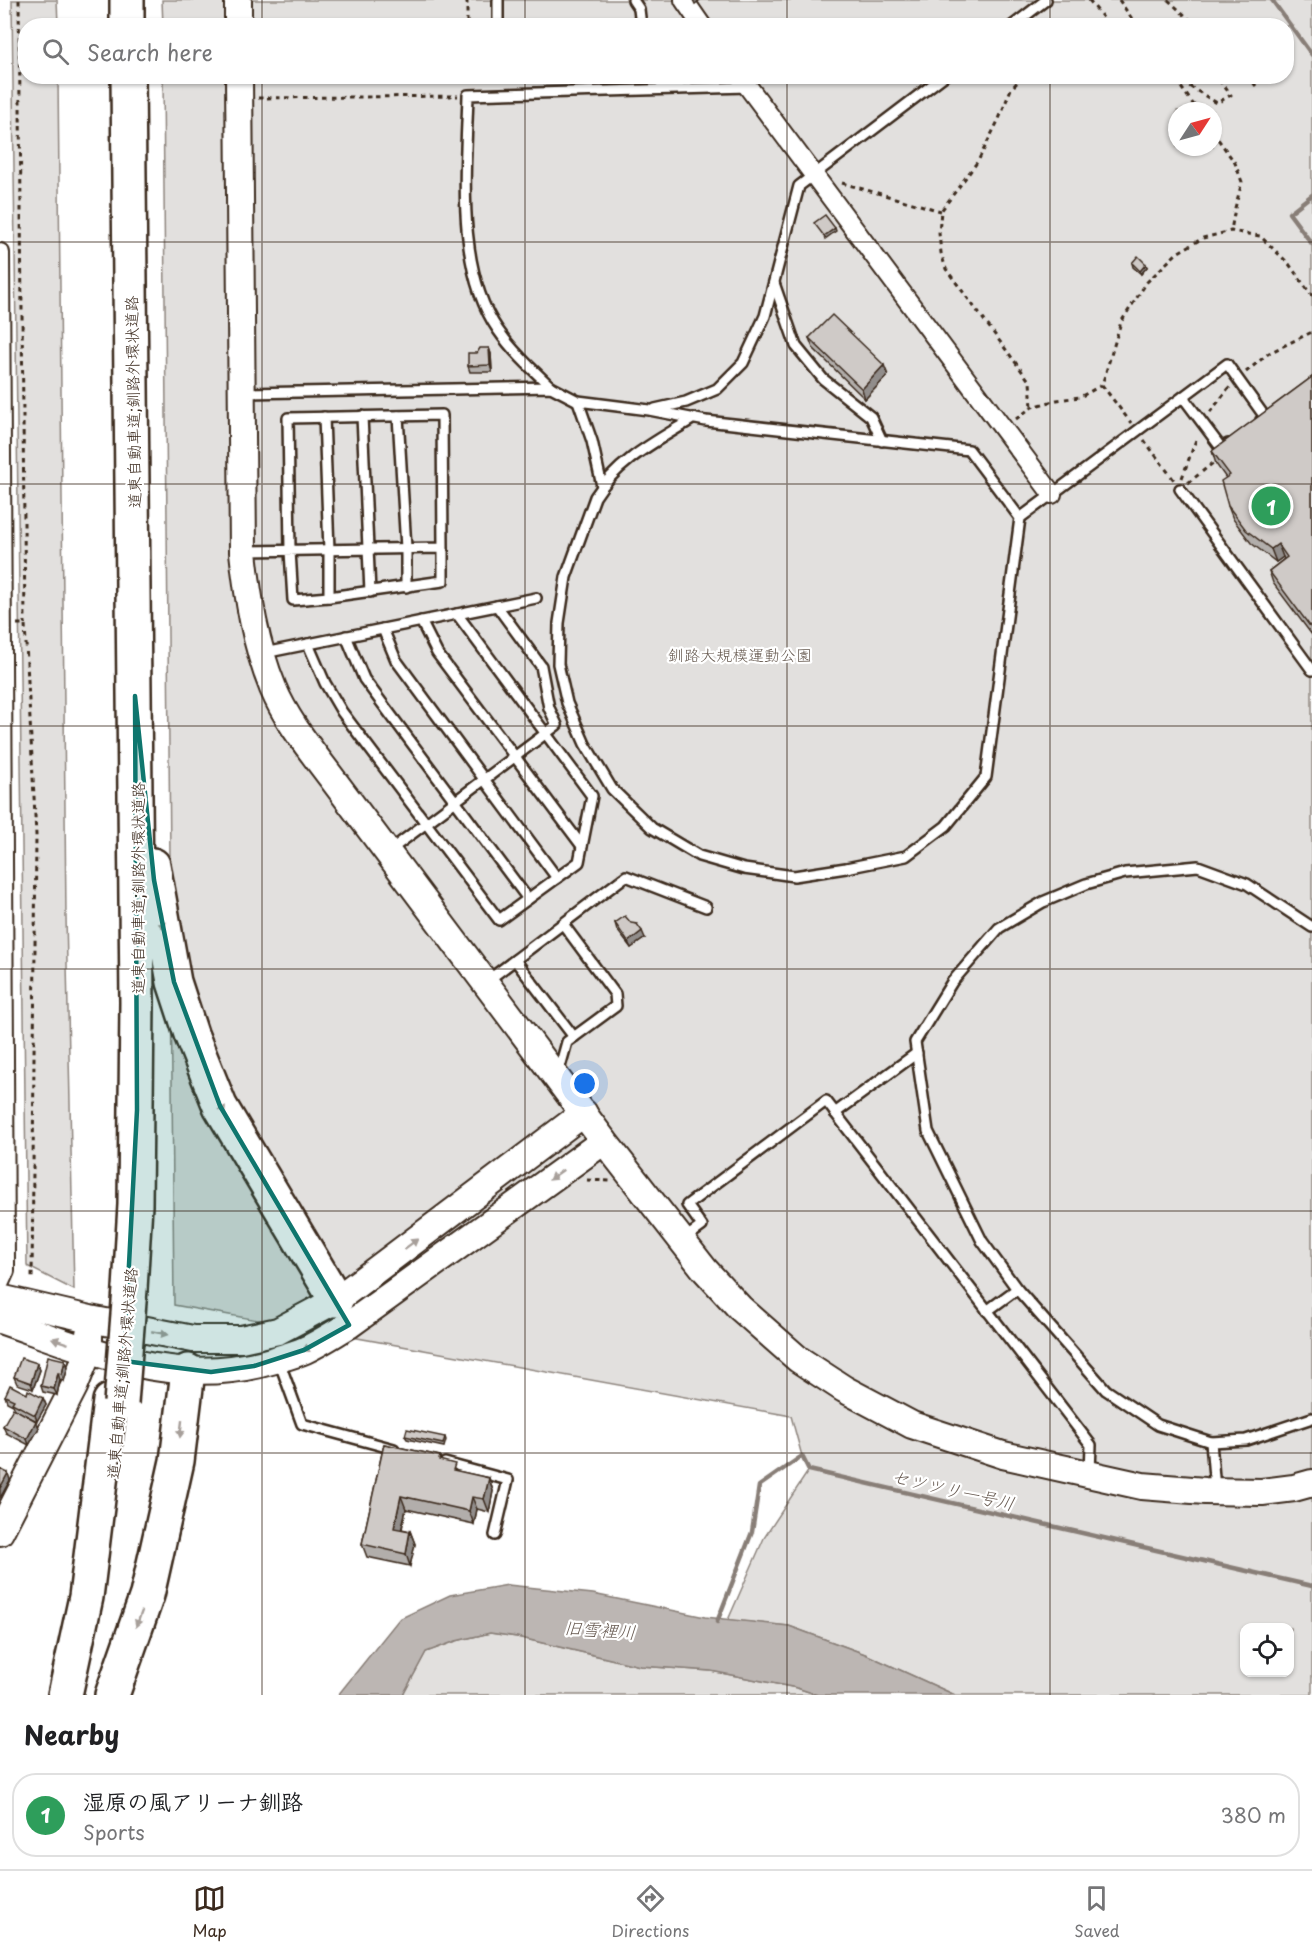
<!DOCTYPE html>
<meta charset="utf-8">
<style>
:root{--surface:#fff;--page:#f6f6f6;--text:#202124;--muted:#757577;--line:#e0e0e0;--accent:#3b2a1e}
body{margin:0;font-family:"Playpen Sans","Klee One",sans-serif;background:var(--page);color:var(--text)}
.controls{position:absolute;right:18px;bottom:18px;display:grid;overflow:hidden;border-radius:12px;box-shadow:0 2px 4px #0004}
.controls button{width:54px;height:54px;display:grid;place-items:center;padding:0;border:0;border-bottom:2px solid var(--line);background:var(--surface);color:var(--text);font:30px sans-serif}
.compass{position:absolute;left:1168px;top:102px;width:54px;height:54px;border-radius:50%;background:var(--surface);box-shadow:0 2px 4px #0004;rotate:54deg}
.you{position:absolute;left:585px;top:1084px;width:21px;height:21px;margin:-15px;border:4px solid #fff;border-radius:50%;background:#1a73e8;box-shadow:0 0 0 9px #1a73e833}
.badge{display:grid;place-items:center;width:39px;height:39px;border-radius:50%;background:var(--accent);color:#fff;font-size:20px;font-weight:700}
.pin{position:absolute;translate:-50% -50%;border:3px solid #fff;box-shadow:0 2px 6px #0006}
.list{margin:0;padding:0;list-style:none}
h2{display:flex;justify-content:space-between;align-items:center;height:78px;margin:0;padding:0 24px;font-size:26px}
h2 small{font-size:20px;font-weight:400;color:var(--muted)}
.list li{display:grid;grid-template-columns:39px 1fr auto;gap:18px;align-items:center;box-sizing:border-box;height:84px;margin:0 12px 12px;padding:0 12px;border:2px solid var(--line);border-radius:24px}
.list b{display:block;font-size:22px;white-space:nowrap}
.list p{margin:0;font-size:20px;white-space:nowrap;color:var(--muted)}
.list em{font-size:20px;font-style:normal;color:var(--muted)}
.icon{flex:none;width:33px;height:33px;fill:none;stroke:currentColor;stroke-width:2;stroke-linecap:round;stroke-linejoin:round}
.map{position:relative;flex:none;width:1312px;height:1695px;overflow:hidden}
.search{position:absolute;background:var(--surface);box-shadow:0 2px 4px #0004;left:18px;right:18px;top:18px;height:66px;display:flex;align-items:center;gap:15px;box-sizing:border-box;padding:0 21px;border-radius:24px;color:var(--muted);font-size:22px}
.sheet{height:174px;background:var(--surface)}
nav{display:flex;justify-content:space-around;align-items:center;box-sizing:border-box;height:84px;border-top:2px solid var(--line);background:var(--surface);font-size:16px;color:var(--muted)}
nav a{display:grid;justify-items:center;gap:3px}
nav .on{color:var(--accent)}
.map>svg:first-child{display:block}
</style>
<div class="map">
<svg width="1312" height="1695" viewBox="0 0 1312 1695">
<rect width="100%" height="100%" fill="#fff"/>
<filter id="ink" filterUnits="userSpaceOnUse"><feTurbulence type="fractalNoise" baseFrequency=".0167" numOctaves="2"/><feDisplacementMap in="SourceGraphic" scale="12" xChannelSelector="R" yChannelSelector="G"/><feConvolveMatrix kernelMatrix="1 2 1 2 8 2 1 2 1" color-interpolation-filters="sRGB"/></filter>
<g filter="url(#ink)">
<g fill="#e2e0de" stroke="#8e857e" stroke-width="1.5" fill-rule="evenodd">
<polygon points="12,0 57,0 58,25 26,26 26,76 58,77 66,917 74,1290 27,1266"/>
<path d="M162,0H1312V1695H955L865,1654L789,1626L728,1620L764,1538L809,1470L802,1456L791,1416L174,1305L163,77L1286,76V26H163ZM1177,111H1213V147H1177ZM1244,1628H1290V1672H1244Z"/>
<polygon points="490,1633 517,1637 640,1666 711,1671 797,1688 818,1695 403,1695 426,1652 456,1641"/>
</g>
<polygon fill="#bcb6b3" stroke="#887e77" stroke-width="1.5" points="508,1585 593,1594 705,1617 789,1626 865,1654 955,1695 818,1695 797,1688 711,1671 640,1666 517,1637 490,1633 456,1641 426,1652 403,1695 338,1695 399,1619 450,1595"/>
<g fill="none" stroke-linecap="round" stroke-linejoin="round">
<g stroke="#887e77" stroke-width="4.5">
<polyline points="1272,0 1312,55"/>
<polyline points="1312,195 1289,213 1312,244"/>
<polyline points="717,1622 752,1532 759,1486 802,1456 809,1470 1312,1586"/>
</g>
<g stroke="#3b2a1e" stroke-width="14">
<g id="lane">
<polyline points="498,0 498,26"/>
<polyline points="633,0 639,9 641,26"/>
<polyline points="1012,26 1046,0"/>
<polyline points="774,283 796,346 823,379 871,417 882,441"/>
<path d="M551,387C532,369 513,352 498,330C455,268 466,168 468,95L748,87"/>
<path d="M243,393L551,387L578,401L649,410L706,421L969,450L1020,518L986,777L946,826L906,856L846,868L794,876L744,869L699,856L652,828L612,789L585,744L567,703L558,664L559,623L566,577L595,497C618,460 657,441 694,418"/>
<polyline points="1183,397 1222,449 1228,444"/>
<polyline points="578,401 592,441 602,486"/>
<polyline points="655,409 686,402 717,389 743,363 765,316 799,186 944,76"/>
<polyline points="362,416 370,592"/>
<polyline points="398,416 406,548 406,587"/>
<polyline points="324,417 329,550 329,597"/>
<polyline points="1180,489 1312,670"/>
<polyline points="1020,518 1227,364 1265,417 1261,420"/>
<polyline points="245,551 443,548 442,415 288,418 290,551 293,600 329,597 443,581 443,548"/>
<polyline points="421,621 437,653 582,846"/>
<polyline points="383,629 396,660 557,878"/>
<polyline points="346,636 364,679 528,899"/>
<polyline points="308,644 325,683 342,712 499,920 579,862 592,796 457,614"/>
<polyline points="264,653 536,598"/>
<polyline points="389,851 557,725 549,708 541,666 497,606"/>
<polyline points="1312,927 1247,884 1198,866 1125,873 1086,884 1043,902 999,928 952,982 915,1042 928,1131 982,1241 1017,1289 1106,1390 1158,1425 1211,1442 1246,1440 1312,1418"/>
<polyline points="515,960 574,1037"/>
<polyline points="487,981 626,876 706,907"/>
<polyline points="558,1074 567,1042 616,1006 615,994 563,924"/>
<polyline points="835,1113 917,1053"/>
<polyline points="684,1239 702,1226 687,1205 826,1101 1091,1445 1090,1472"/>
<polyline points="987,1311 1017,1289"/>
<polyline points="279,1361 302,1424 394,1449"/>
<polyline points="1211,1442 1215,1489"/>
<polyline points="445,1463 508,1480 495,1535"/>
</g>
</g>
<g stroke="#3b2a1e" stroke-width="22">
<g id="street">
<polyline points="684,0 702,26"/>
<polyline points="740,76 1052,494"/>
<polyline points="0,253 5,1261 5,1271 0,1282"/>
</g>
</g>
<g stroke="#3b2a1e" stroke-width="30">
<g id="secondary">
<polyline points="238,0 238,26"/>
<path d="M239,76L243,552C248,598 255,644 273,688C286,720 310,749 331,777L604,1141L705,1270L740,1308L798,1359L844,1389L912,1425L1003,1455L1142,1486L1205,1491L1262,1492L1294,1488L1312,1483"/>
<polyline points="0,1298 90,1319 193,1339 241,1339 278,1331 336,1300 584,1113"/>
<path d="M0,1320C93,1352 175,1390 275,1360C285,1357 296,1354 305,1350C320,1343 335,1333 349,1325L604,1141"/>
<polyline points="0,1532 74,1387 89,1350 89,1334"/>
</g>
</g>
<g stroke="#3b2a1e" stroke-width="38">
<g id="highway">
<polyline points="127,0 127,26"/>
<polyline points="128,76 137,1002 135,1205 130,1289"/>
<polyline points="153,865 174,982 191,1034 220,1106 336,1300"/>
<polyline points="65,1695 86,1597 110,1401"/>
<polyline points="112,1695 147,1595 177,1461 188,1371"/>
</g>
</g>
<g stroke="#3b2a1e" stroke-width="3" stroke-dasharray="4.5 4.5" stroke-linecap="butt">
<polyline points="19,0 25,624"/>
<polyline points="467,0 467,26"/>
<polyline points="1089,0 1104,19 1094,26"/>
<polyline points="1119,0 1137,26"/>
<polyline points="1168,0 1197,26"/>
<polyline points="1023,76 1011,89 999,119 978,161 941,211 939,233 941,253 946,269 1030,382 1032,407"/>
<polyline points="1248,76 1256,86"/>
<polyline points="1174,77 1217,103 1231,95 1216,76"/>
<polyline points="1176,80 1198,111"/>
<polyline points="258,98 458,96"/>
<polyline points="1213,132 1235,163 1242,182 1235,208 1231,231"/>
<polyline points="842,183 941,211"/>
<polyline points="1246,372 1269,353 1312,332"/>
<polyline points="1102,385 1131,423"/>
<polyline points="1210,412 1230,387"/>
<polyline points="1016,419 1032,407 1057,400 1080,397 1102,385 1121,322 1147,282 1177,253 1203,238 1231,231 1260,236 1289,264 1312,296"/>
<polyline points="1144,440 1174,480"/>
<polyline points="1182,478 1197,437"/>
<polyline points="1188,483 1218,459"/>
<polyline points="17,624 25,624 36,835 32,1280"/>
<polyline points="587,1180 610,1181"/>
</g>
<use href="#lane" stroke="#fff" stroke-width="9"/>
<use href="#street" stroke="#fff" stroke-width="18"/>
<use href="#secondary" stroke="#fff" stroke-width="26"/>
<use href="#highway" stroke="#fff" stroke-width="33"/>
<g stroke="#3b2a1e" stroke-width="38" stroke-linecap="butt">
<polyline id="highway-bridge" points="121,1403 130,1289"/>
</g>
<use href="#highway-bridge" stroke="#fff" stroke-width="33"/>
</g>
<g fill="#b2aeab" stroke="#3b2a1e" stroke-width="1.5">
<polygon points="1132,263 1147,267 1141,274 1133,267"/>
<polygon points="809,338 888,375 865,399 813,348"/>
<polygon points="489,348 491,354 492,372 470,372 468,366 477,353"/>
<polygon points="1312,377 1312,635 1273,583 1269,571 1284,559 1283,557 1276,562 1251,543 1233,519 1228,506 1226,478 1216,464 1212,451"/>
<polygon points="615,923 645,938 631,948 617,930"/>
<polygon points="65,1360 68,1367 64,1381 60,1380 57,1395 43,1392 41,1386"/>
<polygon points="37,1363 40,1370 33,1389 17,1384 14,1377"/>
<polygon points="27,1394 43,1398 46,1405 37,1421 19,1412 39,1428 29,1445 6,1433 3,1426 15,1409 13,1405 7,1402 5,1396"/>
<polygon points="405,1436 445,1437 446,1440 444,1447 407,1439"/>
<polygon points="384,1444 440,1456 441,1461 457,1471 489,1478 493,1491 489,1512 477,1509 474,1524 406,1509 402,1529 410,1531 415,1544 410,1566 367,1557 362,1544"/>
</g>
<g fill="#918d8b" stroke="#3b2a1e" stroke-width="1.5">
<polygon points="693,0 700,0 695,4"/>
<polygon points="835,228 836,231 825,239 824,236"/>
<polygon points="1146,264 1147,267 1141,274 1140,271"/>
<polygon points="489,348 491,354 492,372 490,365"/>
<polygon points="884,365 888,375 865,399 862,389"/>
<polygon points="1278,544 1283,557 1276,562 1271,549"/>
<polygon points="642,931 645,938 631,948 628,942"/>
<polygon points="65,1360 68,1367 64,1381 62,1374"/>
<polygon points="37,1363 40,1370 33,1389 31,1383"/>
<polygon points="58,1373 60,1380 57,1395 54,1389"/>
<polygon points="43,1398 46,1405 37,1421 35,1415"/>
<polygon points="36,1421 39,1428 29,1445 27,1439"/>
<polygon points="8,1473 10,1480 0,1498 0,1488"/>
<polygon points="489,1478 493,1491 489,1512 484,1499"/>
<polygon points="401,1496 406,1509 399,1540 394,1528"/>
<polygon points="472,1497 477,1509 474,1524 469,1511"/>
<polygon points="410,1531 415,1544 410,1566 406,1554"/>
</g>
<g fill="#cfcac7" stroke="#3b2a1e" stroke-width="1.5">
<polygon points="825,215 835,228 824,236 814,223"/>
<polygon points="1138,256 1146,264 1140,271 1132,263"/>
<polygon points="832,315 884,365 862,389 809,338"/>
<polygon points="480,348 489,348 490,365 468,366 468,353 477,353"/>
<polygon points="1312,377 1312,629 1269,571 1287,557 1278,544 1271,549 1246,530 1228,506 1221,481 1230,475 1212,451"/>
<polygon points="625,916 631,923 637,924 642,931 628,942 615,923"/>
<polygon points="48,1356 65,1360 62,1374 58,1373 54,1389 41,1386"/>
<polygon points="21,1358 37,1363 31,1383 14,1377"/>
<polygon points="10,1385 27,1394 28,1390 43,1398 35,1415 12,1403 14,1400 5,1396"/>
<polygon points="13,1408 36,1421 27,1439 3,1426"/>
<polygon points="407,1429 445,1437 443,1444 405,1436"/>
<polygon points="384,1444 440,1456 439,1460 455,1464 453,1470 489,1478 484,1499 472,1497 469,1511 401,1496 394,1528 410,1531 406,1554 362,1544"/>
<polygon points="0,1469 8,1473 0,1488"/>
</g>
<defs><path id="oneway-solid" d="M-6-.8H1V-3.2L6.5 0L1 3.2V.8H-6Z" transform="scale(1.5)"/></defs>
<g fill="#a79f9a">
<use href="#oneway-solid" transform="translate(162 921) rotate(79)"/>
<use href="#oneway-solid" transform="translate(221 1106) rotate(64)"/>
<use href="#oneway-solid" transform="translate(556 1175) rotate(144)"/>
<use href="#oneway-solid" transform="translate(411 1244) rotate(-37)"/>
<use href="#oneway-solid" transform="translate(160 1333) rotate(11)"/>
<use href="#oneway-solid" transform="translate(60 1341) rotate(-161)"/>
<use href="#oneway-solid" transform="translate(310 1347) rotate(153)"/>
<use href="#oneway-solid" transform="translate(181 1429) rotate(97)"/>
<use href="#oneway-solid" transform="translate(139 1619) rotate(110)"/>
</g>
</g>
<path fill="#0f766e" fill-opacity="0.2" stroke="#0f766e" stroke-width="4.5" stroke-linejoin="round" d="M135,696L154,880L174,982L220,1106L349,1325L304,1350L254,1366L211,1372L124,1361L137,1110Z"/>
<path fill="none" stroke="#3b2a1e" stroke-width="1.5" stroke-opacity="0.55" d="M262,0V26M525,0V26M787,0V26M1050,0V26M262,76V1695M525,76V1695M787,76V1695M1050,76V1695M0,242H1312M0,484H1312M0,726H1312M0,969H1312M0,1211H1312M0,1453H1312"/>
<g text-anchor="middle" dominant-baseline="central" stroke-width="4.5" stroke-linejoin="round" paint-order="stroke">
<g font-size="16" fill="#3b2a1e" stroke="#fff">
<text transform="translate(132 402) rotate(-91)">道東自動車道;釧路外環状道路</text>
<text transform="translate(137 888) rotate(-90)">道東自動車道;釧路外環状道路</text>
<text transform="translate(121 1373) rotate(-85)">道東自動車道;釧路外環状道路</text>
</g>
<g font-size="16" fill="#65584e" stroke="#fff">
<text x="740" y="654">釧路大規模運動公園</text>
</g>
<g font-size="18" font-style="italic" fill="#685b52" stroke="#fff">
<text transform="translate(953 1489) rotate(13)">セツツリ一号川</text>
<text transform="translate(600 1629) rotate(4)">旧雪裡川</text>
</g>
</g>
</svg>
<div class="controls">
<button><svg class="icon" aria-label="locate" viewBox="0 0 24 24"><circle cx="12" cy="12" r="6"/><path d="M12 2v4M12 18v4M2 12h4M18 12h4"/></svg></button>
</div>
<svg class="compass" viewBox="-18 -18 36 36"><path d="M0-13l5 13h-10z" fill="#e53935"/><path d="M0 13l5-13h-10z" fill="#757577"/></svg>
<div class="you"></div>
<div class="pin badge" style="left:1271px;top:506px;background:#2e9e5b">1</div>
<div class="search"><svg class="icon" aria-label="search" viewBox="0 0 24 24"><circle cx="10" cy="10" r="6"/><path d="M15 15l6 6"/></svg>Search here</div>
</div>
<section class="sheet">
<h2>Nearby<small></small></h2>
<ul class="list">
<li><span class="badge" style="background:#2e9e5b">1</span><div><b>湿原の風アリーナ釧路</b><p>Sports</p></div><em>380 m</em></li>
</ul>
</section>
<nav>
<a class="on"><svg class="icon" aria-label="map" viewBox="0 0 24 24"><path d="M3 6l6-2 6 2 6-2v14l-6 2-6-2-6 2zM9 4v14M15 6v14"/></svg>Map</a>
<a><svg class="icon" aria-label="directions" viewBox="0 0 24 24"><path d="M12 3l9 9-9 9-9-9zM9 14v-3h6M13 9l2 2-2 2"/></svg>Directions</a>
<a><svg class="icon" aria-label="saved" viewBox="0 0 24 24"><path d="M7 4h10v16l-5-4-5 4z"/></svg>Saved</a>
</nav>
